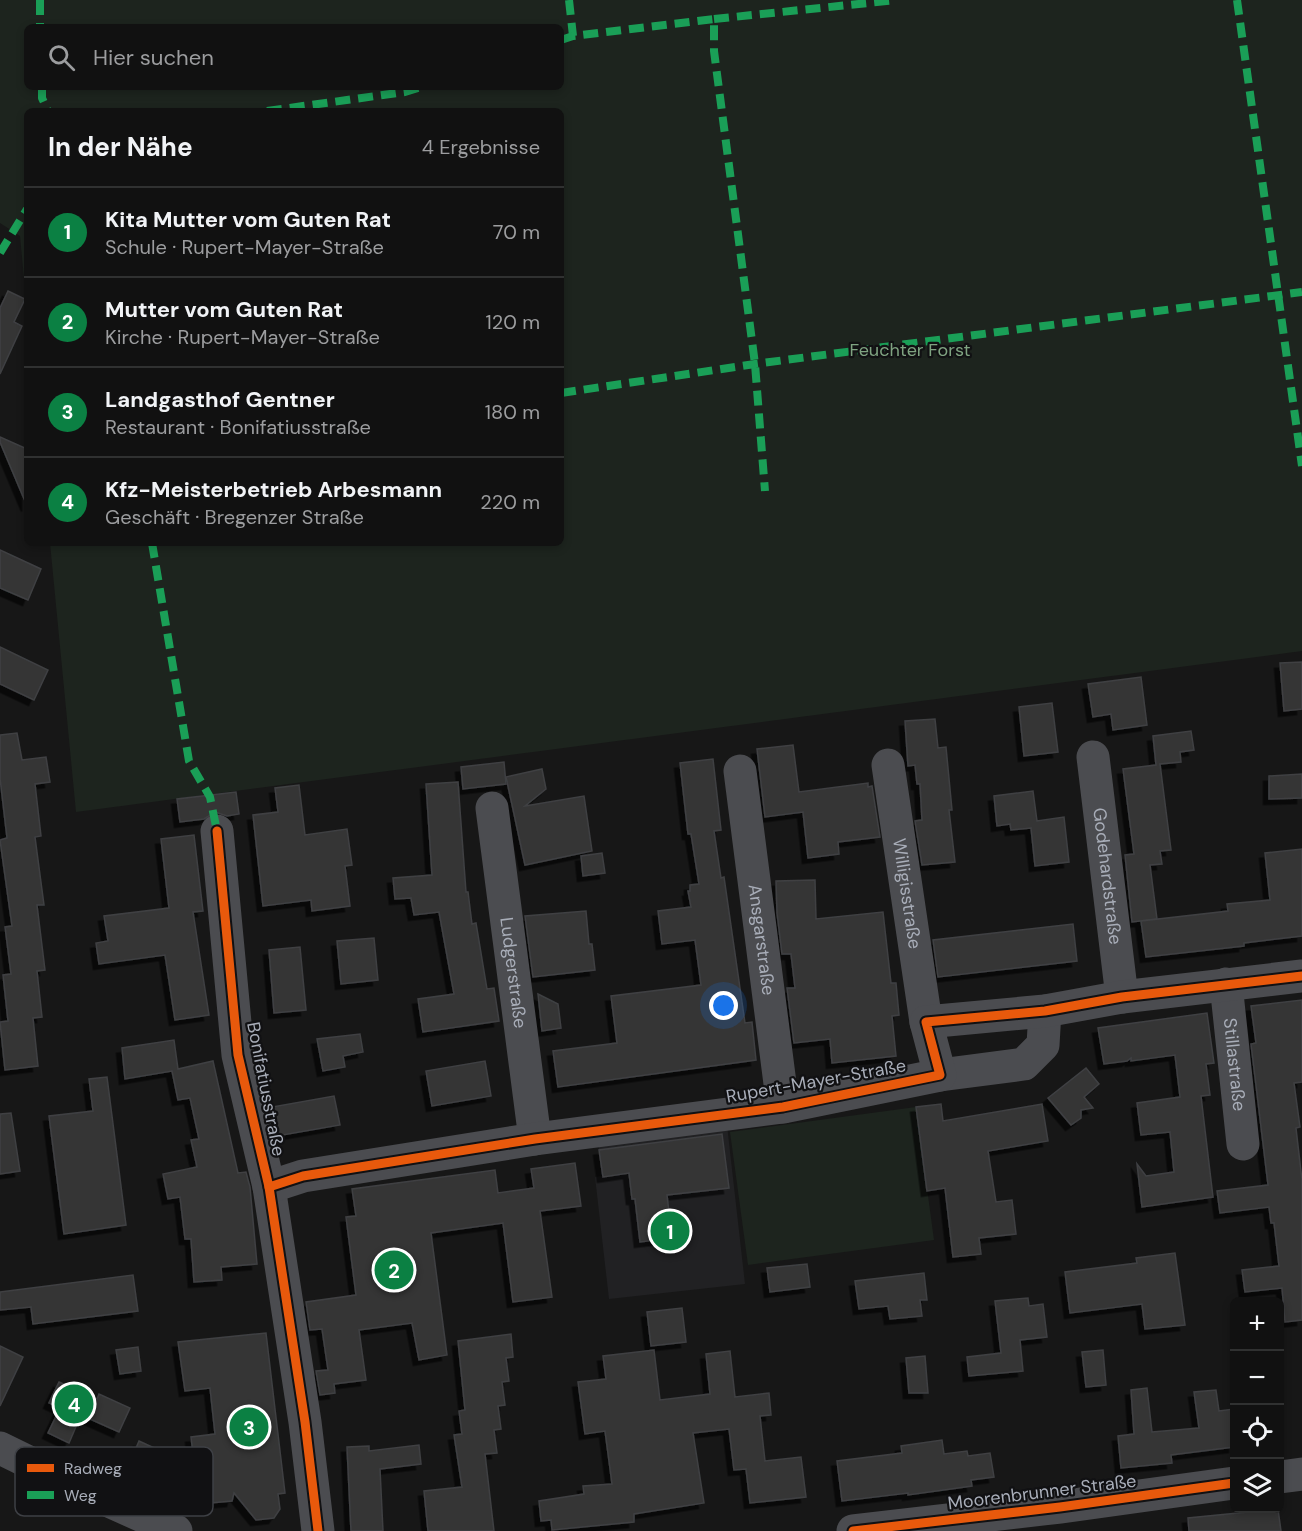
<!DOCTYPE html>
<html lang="de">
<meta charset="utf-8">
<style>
:root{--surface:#111;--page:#1a1a1a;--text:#f1f3f6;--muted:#9c9d9f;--line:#303131;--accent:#0b8043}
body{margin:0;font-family:"DM Sans",sans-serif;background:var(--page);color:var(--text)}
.controls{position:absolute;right:18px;bottom:18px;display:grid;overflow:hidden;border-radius:9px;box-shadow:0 3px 9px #0003}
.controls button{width:54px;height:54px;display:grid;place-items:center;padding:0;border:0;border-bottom:2px solid var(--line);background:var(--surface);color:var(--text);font:30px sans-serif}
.you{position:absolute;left:724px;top:1006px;width:21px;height:21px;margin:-15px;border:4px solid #fff;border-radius:50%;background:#1a73e8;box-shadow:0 0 0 9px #1a73e833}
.badge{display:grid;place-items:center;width:39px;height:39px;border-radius:50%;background:var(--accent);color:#fff;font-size:20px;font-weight:700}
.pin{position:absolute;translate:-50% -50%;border:3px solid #fff;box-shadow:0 2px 6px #0006}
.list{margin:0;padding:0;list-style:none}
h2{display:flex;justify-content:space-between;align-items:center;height:78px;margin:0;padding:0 24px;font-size:26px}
h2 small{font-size:20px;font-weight:400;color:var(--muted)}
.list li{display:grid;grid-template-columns:39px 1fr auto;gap:18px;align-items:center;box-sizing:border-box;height:90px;padding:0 24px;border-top:2px solid var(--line)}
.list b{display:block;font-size:22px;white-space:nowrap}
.list p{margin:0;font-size:20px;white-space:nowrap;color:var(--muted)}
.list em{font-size:20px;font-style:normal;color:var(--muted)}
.icon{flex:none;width:33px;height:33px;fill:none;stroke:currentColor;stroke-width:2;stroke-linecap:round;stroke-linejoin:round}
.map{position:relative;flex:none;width:1302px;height:1531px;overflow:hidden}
.search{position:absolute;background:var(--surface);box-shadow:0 3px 9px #0003;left:24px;top:24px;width:540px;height:66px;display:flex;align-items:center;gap:15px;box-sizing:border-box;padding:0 21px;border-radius:9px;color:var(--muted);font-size:22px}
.panel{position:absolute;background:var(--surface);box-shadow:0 3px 9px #0003;left:24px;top:108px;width:540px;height:438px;border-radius:9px}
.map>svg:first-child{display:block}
</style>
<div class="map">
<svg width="1302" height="1531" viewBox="0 0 1302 1531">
<defs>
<filter id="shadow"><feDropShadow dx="-5.5" dy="5.5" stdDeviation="0" flood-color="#0009"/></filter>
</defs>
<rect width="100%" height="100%" fill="#171717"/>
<polygon fill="#212123" points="727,1125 745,1284 609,1299 595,1177 602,1176 598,1141"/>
<g fill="#1d241e" fill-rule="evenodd">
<path d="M0,0H1302V651L76,812L50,543H561V111H27V310L20,236L0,223ZM27,27H561V87H27Z"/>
<polygon points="916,1107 934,1240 748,1265 730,1132"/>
</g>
<g fill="#353536" stroke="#3f4043" stroke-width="1.5" filter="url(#shadow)">
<polygon points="8,291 25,299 14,322 22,326 0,374 0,308"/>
<polygon points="0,437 27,449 27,506 0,442"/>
<polygon points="0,550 41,569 28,600 0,588"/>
<polygon points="0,647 48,670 34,700 0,684"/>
<polygon points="1302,662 1302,709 1284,711 1280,663"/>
<polygon points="1141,677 1147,725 1113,730 1111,714 1093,717 1088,684"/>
<polygon points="1052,703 1058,752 1024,756 1019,707"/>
<polygon points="935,719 938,748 946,747 952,810 949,810 955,862 922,865 915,821 922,820 920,784 917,784 915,765 908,766 905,721"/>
<polygon points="1191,731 1194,750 1180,752 1181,762 1160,764 1171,850 1160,851 1162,864 1150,865 1157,919 1132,922 1125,855 1134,854 1123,769 1156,765 1153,736"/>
<polygon points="17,733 22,760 46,757 50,782 35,784 41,836 35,837 44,905 37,905 45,970 37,971 42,1017 33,1018 38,1066 5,1070 0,1022 8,1021 3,975 11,974 5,927 12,926 0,840 7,838 0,778 0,735"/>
<polygon points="793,745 799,792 868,783 868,787 872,786 880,837 838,842 839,854 808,858 803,812 765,817 757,749"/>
<polygon points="713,759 721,830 714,831 721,878 724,877 745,1023 752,1022 756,1060 558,1087 553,1051 617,1043 611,996 701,985 695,940 662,944 658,911 691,907 688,891 690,891 690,885 699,884 691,834 688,834 680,763"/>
<polygon points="504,762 506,784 463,789 461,767"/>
<polygon points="542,769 546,789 525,806 584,796 592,851 525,865 506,777"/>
<polygon points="1302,774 1302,798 1269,799 1269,776"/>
<polygon points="458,782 466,892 468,892 472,924 476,923 487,989 494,988 499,1021 423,1032 418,999 454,994 439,912 414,915 411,898 395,899 393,878 432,875 426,784"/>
<polygon points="299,785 305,835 347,829 352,865 345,866 350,906 312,911 311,900 263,906 253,815 278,812 275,788"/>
<polygon points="1033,791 1037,821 1064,817 1069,862 1035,866 1031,828 1011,830 1010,824 997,826 994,796"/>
<polygon points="236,792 239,814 227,816 215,812 204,819 180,822 177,799"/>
<polygon points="194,835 203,911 193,912 209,1015 175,1020 165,955 99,964 96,943 108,941 104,916 169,908 161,839"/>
<polygon points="1302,849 1302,936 1244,943 1244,946 1146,957 1141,921 1228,911 1227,904 1270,900 1265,853"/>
<polygon points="602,853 605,873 583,876 581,856"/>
<polygon points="815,880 816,919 883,912 891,983 896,983 899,1015 892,1016 896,1056 832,1063 830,1039 794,1043 787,988 795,988 791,954 782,954 777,913 776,881"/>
<polygon points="586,911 589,944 592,944 595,970 533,977 525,916"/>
<polygon points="1073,924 1077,961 938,977 933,940"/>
<polygon points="374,938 378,980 341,984 337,941"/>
<polygon points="300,947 306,1010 274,1013 269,950"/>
<polygon points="538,994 558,1004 561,1028 542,1031"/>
<polygon points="1302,1000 1302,1082 1294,1083 1300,1127 1296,1128 1302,1180 1302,1320 1285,1322 1282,1288 1245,1292 1242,1270 1279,1266 1274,1223 1271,1223 1269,1207 1220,1213 1217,1191 1268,1185 1251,1044 1256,1043 1251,1006"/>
<polygon points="1207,1013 1214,1063 1206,1064 1210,1095 1201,1096 1213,1197 1142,1207 1137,1164 1146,1176 1174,1172 1170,1132 1141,1135 1137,1103 1180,1097 1175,1055 1131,1061 1131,1058 1127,1061 1104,1064 1098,1028"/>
<polygon points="360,1034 363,1052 343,1056 345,1067 323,1071 317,1039"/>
<polygon points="174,1040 178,1069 213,1061 238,1173 246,1172 250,1187 257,1264 221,1267 222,1280 194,1282 191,1239 185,1239 180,1197 168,1199 163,1174 197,1167 191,1140 199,1139 190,1098 178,1100 172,1071 125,1079 122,1048"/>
<polygon points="485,1061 491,1096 432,1106 426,1071"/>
<polygon points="1086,1068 1099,1084 1084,1097 1093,1108 1081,1110 1081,1118 1071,1125 1048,1098"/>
<polygon points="107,1077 126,1225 64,1234 49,1116 93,1111 89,1079"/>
<polygon points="334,1096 340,1125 277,1136 272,1107"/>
<polygon points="941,1104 943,1121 1042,1104 1048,1141 988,1151 996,1202 1012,1200 1016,1234 979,1238 981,1254 953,1257 945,1188 927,1191 916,1107"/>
<polygon points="11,1113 20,1171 0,1174 0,1114"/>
<polygon points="722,1134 729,1188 667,1195 672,1238 640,1242 635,1199 632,1199 629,1173 603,1177 599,1150"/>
<polygon points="575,1163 581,1206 540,1211 552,1297 513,1302 503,1223 431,1233 447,1355 419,1360 412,1323 359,1330 366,1380 334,1384 335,1393 320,1395 316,1371 328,1370 322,1329 310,1330 306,1302 356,1295 346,1217 356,1216 352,1189 495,1170 498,1193 534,1188 531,1169"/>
<polygon points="1175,1253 1185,1325 1145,1329 1142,1304 1070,1313 1065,1272 1137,1263 1136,1258"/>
<polygon points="807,1264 810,1287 770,1292 767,1268"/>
<polygon points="924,1273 927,1300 920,1300 922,1316 890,1319 888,1306 859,1309 855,1281"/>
<polygon points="133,1275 138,1311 33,1324 31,1307 0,1310 0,1292"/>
<polygon points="1028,1298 1029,1306 1043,1304 1047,1337 1020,1340 1023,1371 969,1376 967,1357 1001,1353 995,1301"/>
<polygon points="682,1308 686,1342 651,1346 647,1312"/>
<polygon points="266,1333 285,1493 278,1494 280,1509 274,1518 256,1520 234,1493 232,1501 199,1504 191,1437 215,1434 210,1388 185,1391 178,1342"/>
<polygon points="511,1334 513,1357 506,1358 509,1381 502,1382 505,1405 498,1406 501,1429 494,1430 497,1453 485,1454 494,1531 428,1531 424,1491 462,1487 454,1435 462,1434 459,1411 465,1410 458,1341"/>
<polygon points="0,1346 23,1357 0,1406"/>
<polygon points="138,1347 141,1371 120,1374 116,1350"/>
<polygon points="654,1350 660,1400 710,1394 706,1354 730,1351 735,1397 769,1393 771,1415 760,1416 765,1461 801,1457 806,1497 750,1503 746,1469 734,1470 729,1429 693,1433 704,1503 634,1514 634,1522 552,1530 551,1520 541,1521 539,1501 584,1494 583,1486 612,1484 605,1431 585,1434 578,1382 606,1379 603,1356"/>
<polygon points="1103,1350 1106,1385 1086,1387 1082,1352"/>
<polygon points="925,1356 928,1393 909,1393 906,1358"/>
<polygon points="59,1382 97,1399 99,1394 130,1408 119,1432 81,1415 69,1443 48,1433 60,1408 49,1403"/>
<polygon points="1147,1388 1152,1432 1199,1428 1194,1392 1216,1390 1219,1411 1234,1409 1234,1447 1171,1455 1172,1463 1121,1468 1118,1436 1134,1434 1131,1390"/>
<polygon points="942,1440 944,1454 967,1451 968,1456 990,1453 994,1477 971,1480 972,1486 908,1495 908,1493 842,1501 837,1461 902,1453 901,1446"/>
<polygon points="139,1441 172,1456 164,1474 131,1460"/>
<polygon points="419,1445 421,1464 380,1469 383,1531 351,1531 347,1447 369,1446 369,1451"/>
<polygon points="1278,1509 1281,1531 1189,1531 1188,1518"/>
</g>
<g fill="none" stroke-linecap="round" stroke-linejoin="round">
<g stroke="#4b4c50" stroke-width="33">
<path id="s1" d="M1093,757L1122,997"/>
<path id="s2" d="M888,765L926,1022"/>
<path id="s3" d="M740,771L783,1107"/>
<path id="s4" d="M492,808L535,1139"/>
<polyline points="217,831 238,1055 269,1187 305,1422 318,1531"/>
<path id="s5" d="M1226,984L1243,1144"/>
<polyline points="940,1075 1024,1064 1043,1045 1045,1011"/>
<polyline points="269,1187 303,1176 535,1139 783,1107 940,1075 926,1022 1045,1011 1122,997 1302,976"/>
<polyline points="0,1448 100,1497 176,1531"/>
<polyline points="1280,1477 1302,1474"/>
<polyline points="853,1531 1060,1507 1234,1483"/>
</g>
<g stroke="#1a9f57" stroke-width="8" stroke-dasharray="15 8" stroke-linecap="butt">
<polyline points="40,0 40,27"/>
<polyline points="569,0 573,36"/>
<polyline points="1237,0 1302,466"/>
<polyline points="714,19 897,0"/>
<polyline points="561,40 573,36 714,19 714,51 755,364 765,491"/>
<polyline points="42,87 42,98 48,111"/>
<polyline points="267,111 405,92 421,87"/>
<polyline points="0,253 27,209"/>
<polyline points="561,393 755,364 1302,292"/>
<polyline points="152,543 189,761 210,797 217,831"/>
</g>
<g stroke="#111113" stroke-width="13">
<g id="cycleway">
<polyline points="217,831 238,1055 269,1187 305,1422 318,1531"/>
<polyline points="269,1187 303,1176 535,1139 783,1107 940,1075 926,1022 1045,1011 1122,997 1302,976"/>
<polyline points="853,1531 1060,1507 1234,1483"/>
</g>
</g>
<use href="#cycleway" stroke="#e8590c" stroke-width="9"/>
</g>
<g text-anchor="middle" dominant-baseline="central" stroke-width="4.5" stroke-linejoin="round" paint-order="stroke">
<g font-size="18" fill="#7fa381" stroke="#111113">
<text x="910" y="350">Feuchter Forst</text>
</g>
<g font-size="18" fill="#a8adb8" stroke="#111113">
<text stroke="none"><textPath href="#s1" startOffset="120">Godehardstraße</textPath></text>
<text stroke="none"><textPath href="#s2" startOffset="130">Willigisstraße</textPath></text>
<text stroke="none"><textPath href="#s3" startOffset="170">Ansgarstraße</textPath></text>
<text stroke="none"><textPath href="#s4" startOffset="166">Ludgerstraße</textPath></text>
<text stroke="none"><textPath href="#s5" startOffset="81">Stillastraße</textPath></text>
<text transform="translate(816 1081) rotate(-10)">Rupert-Mayer-Straße</text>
<text transform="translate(266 1089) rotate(79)">Bonifatiusstraße</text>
<text transform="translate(1042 1492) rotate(-7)">Moorenbrunner Straße</text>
</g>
</g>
<rect x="15" y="1447" width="198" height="69" rx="9" fill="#111113" stroke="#3e4045" stroke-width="1.5"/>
<rect x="27" y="1464" width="27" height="8" fill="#e8590c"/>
<rect x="27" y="1491" width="27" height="8" fill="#1a9f57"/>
<g font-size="16" fill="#a8adb8">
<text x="64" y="1474">Radweg</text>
<text x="64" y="1501">Weg</text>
</g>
</svg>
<div class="controls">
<button>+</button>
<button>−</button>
<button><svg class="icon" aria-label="locate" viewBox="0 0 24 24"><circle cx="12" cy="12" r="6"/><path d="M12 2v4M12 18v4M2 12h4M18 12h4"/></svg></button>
<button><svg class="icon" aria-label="layers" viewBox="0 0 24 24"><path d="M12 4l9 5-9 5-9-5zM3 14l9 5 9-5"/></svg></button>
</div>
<div class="you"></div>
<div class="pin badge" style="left:670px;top:1231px">1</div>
<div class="pin badge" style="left:394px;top:1270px">2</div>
<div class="pin badge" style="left:249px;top:1427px">3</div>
<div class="pin badge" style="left:74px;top:1404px">4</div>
<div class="search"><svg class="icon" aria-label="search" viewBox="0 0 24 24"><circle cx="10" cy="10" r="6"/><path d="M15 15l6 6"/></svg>Hier suchen</div>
<section class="panel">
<h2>In der Nähe<small>4 Ergebnisse</small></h2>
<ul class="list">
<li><span class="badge">1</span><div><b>Kita Mutter vom Guten Rat</b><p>Schule · Rupert-Mayer-Straße</p></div><em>70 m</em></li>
<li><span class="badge">2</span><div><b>Mutter vom Guten Rat</b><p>Kirche · Rupert-Mayer-Straße</p></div><em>120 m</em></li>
<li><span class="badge">3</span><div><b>Landgasthof Gentner</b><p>Restaurant · Bonifatiusstraße</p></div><em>180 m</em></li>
<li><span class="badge">4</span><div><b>Kfz-Meisterbetrieb Arbesmann</b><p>Geschäft · Bregenzer Straße</p></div><em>220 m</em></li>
</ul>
</section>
</div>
